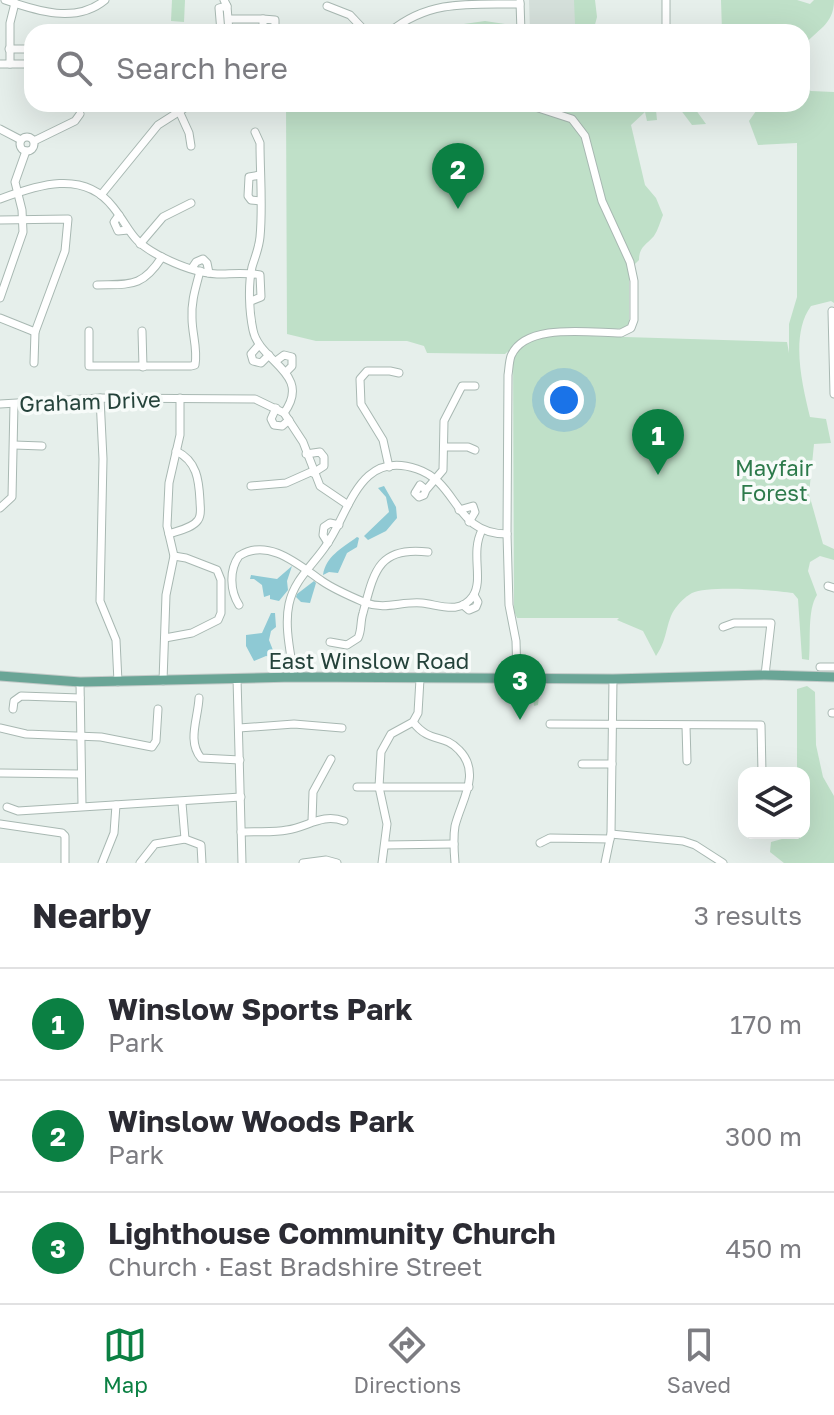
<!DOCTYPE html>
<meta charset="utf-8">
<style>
:root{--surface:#fff;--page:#f7f7f7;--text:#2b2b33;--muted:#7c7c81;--line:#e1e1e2;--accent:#0b8043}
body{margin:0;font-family:"Golos Text",sans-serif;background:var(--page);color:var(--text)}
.controls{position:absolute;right:24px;bottom:24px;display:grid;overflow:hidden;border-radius:16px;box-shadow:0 8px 32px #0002}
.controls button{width:72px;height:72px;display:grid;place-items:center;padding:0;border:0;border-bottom:2px solid var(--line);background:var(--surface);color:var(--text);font:40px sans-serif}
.you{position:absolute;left:564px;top:400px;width:28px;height:28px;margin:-20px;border:6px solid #fff;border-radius:50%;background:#1a73e8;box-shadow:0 0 0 12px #1a73e833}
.badge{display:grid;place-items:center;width:52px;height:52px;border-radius:50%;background:var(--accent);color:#fff;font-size:26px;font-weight:700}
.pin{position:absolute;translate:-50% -66px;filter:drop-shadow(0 2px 4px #0008)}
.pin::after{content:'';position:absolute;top:42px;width:28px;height:24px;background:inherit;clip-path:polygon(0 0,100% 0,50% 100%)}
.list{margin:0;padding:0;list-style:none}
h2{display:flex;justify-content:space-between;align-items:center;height:104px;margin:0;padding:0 32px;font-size:34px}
h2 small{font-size:26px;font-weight:400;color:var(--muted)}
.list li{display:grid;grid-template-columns:52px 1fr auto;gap:24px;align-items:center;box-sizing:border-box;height:112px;padding:0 32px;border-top:2px solid var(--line)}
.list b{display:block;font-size:30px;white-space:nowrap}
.list p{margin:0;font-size:26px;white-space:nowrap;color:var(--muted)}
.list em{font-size:26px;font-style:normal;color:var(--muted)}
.icon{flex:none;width:44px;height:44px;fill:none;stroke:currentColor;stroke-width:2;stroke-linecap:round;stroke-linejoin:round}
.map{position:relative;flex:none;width:834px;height:863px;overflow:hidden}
.search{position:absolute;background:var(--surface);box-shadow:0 8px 32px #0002;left:24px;right:24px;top:24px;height:88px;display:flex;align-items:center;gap:20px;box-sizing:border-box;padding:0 28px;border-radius:24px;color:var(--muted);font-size:30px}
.sheet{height:440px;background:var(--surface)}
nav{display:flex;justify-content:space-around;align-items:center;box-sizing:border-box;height:112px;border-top:2px solid var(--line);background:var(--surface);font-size:22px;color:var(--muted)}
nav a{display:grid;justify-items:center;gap:4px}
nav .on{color:var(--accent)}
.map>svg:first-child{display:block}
</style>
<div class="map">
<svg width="834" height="863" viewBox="0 0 834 863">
<rect width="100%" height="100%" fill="#e6efeb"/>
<polygon fill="#d4dfda" points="529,0 589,0 590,32 530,32"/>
<g fill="#bfe0c8">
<polygon points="172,0 185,0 184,22 171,21"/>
<polygon points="574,0 595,0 597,17 593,32 563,32 560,26 575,24"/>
<path d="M721,0H797L810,4L814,0H834C834,26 816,29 802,48V32H722Z"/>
<polygon points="485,21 512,25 515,32 425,32 428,29"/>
<path d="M802,86L811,91L834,92V303L831,301L811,306C790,335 802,384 810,417L826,419L831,443L814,444L809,494L823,544L834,549V560L820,556L810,562L808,571L817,595C807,610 811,641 809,660L802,659L798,599L793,593C774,590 708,585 692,593C688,595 681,601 678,605C665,619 669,638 656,656L643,631L617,620L619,618H517L514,611L513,347L505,354L427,353L424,346L407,341H316L287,334L286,104H756L693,106L706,124L692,125L677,105L650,108L648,111L656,110L657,120L647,121L645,112L631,125L645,185L656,198L663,215C660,222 658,230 654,236C646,245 639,247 639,260L635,264L629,254V328L527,334L787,342L789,353V324L797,297V143L758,145L749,121L761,104H802Z"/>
<polygon points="536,681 540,687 538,705 534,706 533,697 511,697 511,683"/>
<polygon points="807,686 815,692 816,745 823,777 834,796 834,863 784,863 770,852 771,842 804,833 804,773 797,773 797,689"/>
</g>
<g fill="#8ec9d4">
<polygon points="384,486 396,507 397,518 386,531 368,540 364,536 389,512 386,497 378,488"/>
<path d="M357,537L359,538L357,547L347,553L338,573L329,572L323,575C326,556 341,549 357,537Z"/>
<polygon points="292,566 287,581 288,590 279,601 270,599 270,595 264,597 262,585 254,579 250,579 251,575 277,579"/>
<polygon points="314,581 316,583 310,603 301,602 296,597 297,594"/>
<polygon points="271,613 275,613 276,627 271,631 269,640 276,658 266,656 254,661 246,646 246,635 262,633"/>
</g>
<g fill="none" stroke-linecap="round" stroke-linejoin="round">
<g stroke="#a8b8b2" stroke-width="9">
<g id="minor">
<path d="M5,0C37,11 76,24 105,0"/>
<polyline points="224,0 227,6 229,32"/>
<polyline points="666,0 666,32"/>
<polyline points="520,2 521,32"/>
<polyline points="327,6 350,15 366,32"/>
<polyline points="229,19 263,19"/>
<polyline points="221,32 219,8 227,6"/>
<polyline points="263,32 263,19 275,20 275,32"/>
<path d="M390,32C428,0 469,4 520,4"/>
<polyline points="9,49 32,49"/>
<polyline points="0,64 32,64"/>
<polyline points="10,64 10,23 15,3"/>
<polyline points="179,111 189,133 191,146"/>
<polyline points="0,129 21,140"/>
<path d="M255,132L260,143C260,174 263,206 260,237C259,248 255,257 252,267C248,285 249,311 253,330C259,362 313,373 284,413"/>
<circle cx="27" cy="144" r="7"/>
<polyline points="34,141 75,121 80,114"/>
<polyline points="260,175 249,177 248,196 251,200 260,201"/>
<polyline points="101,195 158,125 191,104"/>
<path d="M0,199C37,185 84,169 113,207C132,231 129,239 158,255C175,264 198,273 217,274C231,274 246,272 260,275L261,297L251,301"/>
<polyline points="119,215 114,222 118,231 128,230"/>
<polyline points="0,220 68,219 65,251 35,332 34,363"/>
<polyline points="140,244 163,217 191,203"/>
<polyline points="192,268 196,262 203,259 207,263 209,273"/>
<path d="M97,285C130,284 142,288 162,257"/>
<polyline points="0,298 23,232 22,210 15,182 26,151"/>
<polyline points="832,311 834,394"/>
<polyline points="0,318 35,332"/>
<path d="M89,331V366H191L195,365C198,349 192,334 192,318C191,301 196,287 200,271"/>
<polyline points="142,331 143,367"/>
<polyline points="259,345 251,354 253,361 261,363 269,355"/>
<polyline points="276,361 284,355 292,357 292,366 286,372"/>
<polyline points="100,398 103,459 100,601 116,640 118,682"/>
<polyline points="0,404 100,398 255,399 284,413 303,442 320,486 348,505"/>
<polyline points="276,408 271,419 274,425 282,426 289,420"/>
<polyline points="14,445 42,446"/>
<polyline points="444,447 468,447 475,450"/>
<polyline points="306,454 320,452 324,457 324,466 313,473"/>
<polyline points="389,467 383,440 361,404 360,379 367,371 390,371 399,373"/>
<polyline points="251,486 286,483 313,471"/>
<polyline points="426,490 420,485 415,493 419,497 424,495 426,490 443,470 444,421 462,386 475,386"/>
<polyline points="0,508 12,497 14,404"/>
<polyline points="459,510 473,506 475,512 469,522"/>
<path d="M169,534C177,531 193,528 198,520C202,515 200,507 200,501C199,480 197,461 176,451"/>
<polyline points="328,543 323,535 324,527 330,523 339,525"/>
<polyline points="828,586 834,588"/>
<path d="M239,605C230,591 229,570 239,556C268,537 299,565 322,581C335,590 352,597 366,603C386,610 402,601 422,603C440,605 460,615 473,596C484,579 470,553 482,530"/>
<polyline points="463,605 469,610 476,607 478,602 474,595"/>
<polyline points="723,627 734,623 771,623 765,675"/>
<polyline points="165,638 192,633 218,620 221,613 221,580 217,570 186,558 174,556"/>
<path d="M330,642L347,645L358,638C362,630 360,622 363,613C374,572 378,546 428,552"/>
<polyline points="820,667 834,667"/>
<path d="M294,677C291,654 284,627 289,604C294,580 312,566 325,547C350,513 358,449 417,469C459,483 454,534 507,534"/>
<polyline points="237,678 242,863"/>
<path d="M517,678L516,641L509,605L507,534L508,375C509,369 509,362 511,356C525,322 591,333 621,333L631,328L634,320V281L630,262L602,201L585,136L572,119L526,104"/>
<polyline points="163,681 166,595 174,556 167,526 169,483 180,435 180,398"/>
<polyline points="80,682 82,805"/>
<path d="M199,698C198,719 187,741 201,758L240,760"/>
<polyline points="13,709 14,701 21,696 80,698"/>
<polyline points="832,713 834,713"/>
<path d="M413,722C430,744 443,733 459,750C482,773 461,801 455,826C453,838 454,851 455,863"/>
<polyline points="550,724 761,725 762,773"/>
<polyline points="686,726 687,761"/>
<polyline points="0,728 26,734 101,737 152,747 156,741 158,709"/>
<polyline points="239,728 294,724 342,728"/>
<polyline points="582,764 612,764"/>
<polyline points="0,773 80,774"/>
<polyline points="357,787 469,787"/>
<polyline points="182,803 185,839"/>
<polyline points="7,807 18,811 241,797"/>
<polyline points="312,821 313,792 331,759"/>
<polyline points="0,824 62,833 65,836 65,863"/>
<path d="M241,832C256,831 273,833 287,830C308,827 322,813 344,821"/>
<polyline points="611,834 683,841 695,845 723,863"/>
<polyline points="540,843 550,838 610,839"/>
<polyline points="385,845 454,844"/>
<polyline points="102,863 114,833 116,805"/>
<polyline points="140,863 155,844 185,839 201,845 202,863"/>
<polyline points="303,863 326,860 337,863"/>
<polyline points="382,863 387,824 379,787 381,752 391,734 413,722 418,713 420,679"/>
<polyline points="605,863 611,834 613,679"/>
</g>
</g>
<g stroke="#c2cac8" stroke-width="11">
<polyline id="major" points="0,676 80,682 294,677 613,679 765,675 834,677"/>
</g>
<use href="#minor" stroke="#fff" stroke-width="7"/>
<use href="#major" stroke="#6aa596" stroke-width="9"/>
</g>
<g text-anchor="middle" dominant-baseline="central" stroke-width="7" stroke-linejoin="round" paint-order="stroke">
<g font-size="22" fill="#24423a" stroke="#f7fbf9">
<text transform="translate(90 401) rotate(-2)">Graham Drive</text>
<text x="369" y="660">East Winslow Road</text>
</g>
<g font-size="22" fill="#2d7a4b" stroke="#f7fbf9">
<text x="774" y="467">Mayfair<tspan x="774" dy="25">Forest</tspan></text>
</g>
</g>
</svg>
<div class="controls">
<button><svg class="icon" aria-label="layers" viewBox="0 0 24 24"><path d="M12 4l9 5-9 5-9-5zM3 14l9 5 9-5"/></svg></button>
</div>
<div class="you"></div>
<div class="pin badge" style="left:658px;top:475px">1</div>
<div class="pin badge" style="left:458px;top:209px">2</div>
<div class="pin badge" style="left:520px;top:720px">3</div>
<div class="search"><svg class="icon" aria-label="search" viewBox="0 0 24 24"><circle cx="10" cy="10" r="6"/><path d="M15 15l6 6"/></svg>Search here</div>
</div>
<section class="sheet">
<h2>Nearby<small>3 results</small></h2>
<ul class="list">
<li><span class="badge">1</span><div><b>Winslow Sports Park</b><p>Park</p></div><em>170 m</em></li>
<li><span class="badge">2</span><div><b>Winslow Woods Park</b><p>Park</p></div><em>300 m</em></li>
<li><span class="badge">3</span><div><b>Lighthouse Community Church</b><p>Church · East Bradshire Street</p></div><em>450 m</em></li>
</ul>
</section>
<nav>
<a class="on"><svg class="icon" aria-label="map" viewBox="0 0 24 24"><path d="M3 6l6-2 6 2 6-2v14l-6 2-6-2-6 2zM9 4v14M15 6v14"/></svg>Map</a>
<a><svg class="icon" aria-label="directions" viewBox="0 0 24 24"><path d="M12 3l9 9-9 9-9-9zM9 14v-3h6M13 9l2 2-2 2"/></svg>Directions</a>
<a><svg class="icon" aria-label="saved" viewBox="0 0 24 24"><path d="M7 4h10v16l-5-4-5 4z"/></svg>Saved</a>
</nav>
